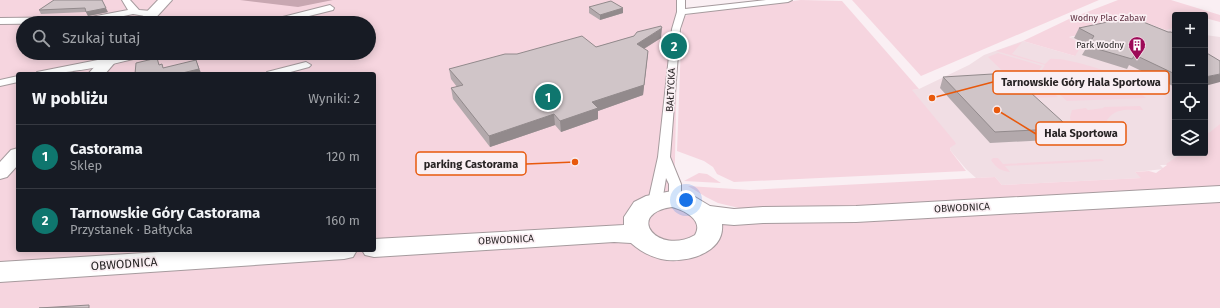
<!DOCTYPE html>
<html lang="pl">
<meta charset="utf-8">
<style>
:root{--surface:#171b24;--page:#242831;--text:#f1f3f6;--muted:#9ea1a6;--line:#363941;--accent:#0f766e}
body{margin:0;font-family:"Fira Sans",sans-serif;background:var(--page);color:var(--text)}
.controls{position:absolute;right:12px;top:12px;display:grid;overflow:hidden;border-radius:4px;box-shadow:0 2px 10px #0003}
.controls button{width:36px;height:36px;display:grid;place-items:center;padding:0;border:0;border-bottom:1px solid var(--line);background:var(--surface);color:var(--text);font:20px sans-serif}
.you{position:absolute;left:686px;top:200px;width:14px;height:14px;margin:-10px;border:3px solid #fff;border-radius:50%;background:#1a73e8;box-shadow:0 0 0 6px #1a73e833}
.badge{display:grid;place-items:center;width:26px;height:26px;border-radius:50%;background:var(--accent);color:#fff;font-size:13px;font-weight:700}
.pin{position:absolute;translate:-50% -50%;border:2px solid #fff;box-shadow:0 1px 4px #0006}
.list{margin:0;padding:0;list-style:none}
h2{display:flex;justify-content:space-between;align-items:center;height:52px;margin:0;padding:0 16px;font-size:17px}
h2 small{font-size:13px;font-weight:400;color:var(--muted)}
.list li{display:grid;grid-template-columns:26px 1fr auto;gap:12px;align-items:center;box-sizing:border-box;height:64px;padding:0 16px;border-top:1px solid var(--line)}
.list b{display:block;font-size:15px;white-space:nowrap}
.list p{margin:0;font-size:13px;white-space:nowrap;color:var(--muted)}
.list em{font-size:13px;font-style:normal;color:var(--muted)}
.icon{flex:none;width:22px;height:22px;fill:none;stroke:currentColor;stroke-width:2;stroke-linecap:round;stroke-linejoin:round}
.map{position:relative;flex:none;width:1220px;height:308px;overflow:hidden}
.search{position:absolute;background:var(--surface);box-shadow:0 2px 10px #0003;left:16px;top:16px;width:360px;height:44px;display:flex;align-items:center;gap:10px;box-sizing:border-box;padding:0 14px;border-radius:22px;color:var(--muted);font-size:15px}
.panel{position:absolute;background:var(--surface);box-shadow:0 2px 10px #0003;left:16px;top:72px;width:360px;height:180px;border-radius:4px}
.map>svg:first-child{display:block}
</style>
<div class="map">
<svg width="1220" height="308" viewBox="0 0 1220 308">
<rect width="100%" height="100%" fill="#faeff3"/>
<polygon fill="#f1dee4" points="1175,18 1175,153 1205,153 1205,35 1220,37 1220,164 1160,165 1164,169 1135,172 1142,178 1002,185 995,177 976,178 966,169 950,150 951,147 911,90 919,89 969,65 984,55 1023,41 1075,56 1068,38 1144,22 1166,30 1171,20"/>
<g fill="#f6d5df" fill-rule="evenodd">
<path d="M0,0H681L677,63L674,206L691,212L892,207L743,209L718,203L706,197L688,186L750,190L995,177L1002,185L1141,178L1135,172L1149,171L1156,173L1167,165L1166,164L1183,153H1205V136L1207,134L1205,133V130L1209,133L1220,124V308H0ZM23,23H369V53H23ZM18,74H374V250H18Z"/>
<polygon points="801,0 842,1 919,89 912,90 955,142 956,144 951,147 950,150 966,171 734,182 717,174 713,167 704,161 677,151 682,17 694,13"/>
<polygon points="852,0 1099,0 921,76"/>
<polygon points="1118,0 1171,0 1220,15 1220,22 1205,18 1205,15 1175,15 1175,18 1171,20 1175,27 1166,30 1144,22 1069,37 1082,45 1075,56 1023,41 1069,19"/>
<path d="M1022,42L1012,54L1045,64L1050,59C1063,57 1107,70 1119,77C1128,83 1137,91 1146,98L1067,101L1038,76L1045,65L996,51Z"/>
<polygon points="998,53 1042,66 1035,76 1058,97 1030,98 988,57"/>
<path d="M1140,106L1143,110C1130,110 1115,107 1107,120C1107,131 1118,134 1122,143L1120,146L1113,141L1073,137L1070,117L1072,110L1086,108L1088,110L1104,108L1103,107Z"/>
<path d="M993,158H998L1003,164L1102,159L1104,161L1005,166L1010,172C1001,171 996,168 991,160Z"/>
<polygon points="699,173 707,174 721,183 684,181"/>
</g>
<polygon fill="#c8a7b1" points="240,0 333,0 298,7"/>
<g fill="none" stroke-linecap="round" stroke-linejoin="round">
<g stroke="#a69b9e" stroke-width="2">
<g id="street">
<polygon points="122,0 130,0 139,10 151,11 155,14 151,17 133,14 91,23 0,24 0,18 91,17 128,10"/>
<polygon points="677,0 685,0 685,9 766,0 792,0 788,2 685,14 680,29 670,157 681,184 681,192 688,201 686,204 681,205 676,204 669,192 669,184 666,178 662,202 660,205 655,206 650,205 648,202 658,157 672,29 677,12"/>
<polygon points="330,5 334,8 333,10 281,23 266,23 267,21"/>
<path d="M133,53H151L149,55C115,64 71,74 36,74L37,72Z"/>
<polygon points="306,62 311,65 309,67 283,74 266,74 267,72"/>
<polygon points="18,76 18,82 0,86 0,80"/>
</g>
</g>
<g stroke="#a69b9e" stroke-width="2">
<g id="primary">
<polygon points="158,0 172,0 151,23 136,23"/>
<polygon points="107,53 123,53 105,74 88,74"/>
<polygon points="18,148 18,165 7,177 0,179 0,162 11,150"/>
</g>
</g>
<g stroke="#a69b9e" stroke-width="2">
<g id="highway">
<path d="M1220,186V202L856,222L763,223L734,225L722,224C725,254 684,264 661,259C649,256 640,251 631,243L614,242L374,257L365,255L362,250H374V239L624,225V217L634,202L646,196L672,191L695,197L710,206L734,209L763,207L856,206ZM672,207C684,210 704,220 695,235C658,256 624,214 672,207Z"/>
<polygon points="192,250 357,250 353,257 344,259 0,282 0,262"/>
</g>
</g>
<use href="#street" fill="#fff" fill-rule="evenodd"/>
<use href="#primary" fill="#fff" fill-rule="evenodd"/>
<use href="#highway" fill="#fff" fill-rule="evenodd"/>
</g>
<g fill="#b3a9ac">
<polygon points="54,0 108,12 88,16 86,12 41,14 39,10"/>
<polygon points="589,7 623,8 623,13 600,20 589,13"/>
<polygon points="1079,28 1168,32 1175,34 1175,87 1129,65 1127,69 1082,55 1088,45 1074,38"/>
<polygon points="634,36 661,38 644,49 648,51 647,61 643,95 598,111 598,119 561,132 555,125 490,147 453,99 451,88 457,87 451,79 449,69 517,54 596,47"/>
<polygon points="943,77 1063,122 1058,133 1053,133 1049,140 990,143 940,88"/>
</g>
<g fill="#928a8c">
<polygon points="102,0 108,12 88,16 86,12"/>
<polygon points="623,8 623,13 600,20 600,15"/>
<polygon points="662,28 661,38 637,53 637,44"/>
<polygon points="648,51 647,61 643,95 598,111 598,119 561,132 560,121 592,102"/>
<polygon points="196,60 201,73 197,74 178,74"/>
<polygon points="1220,74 1220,82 1205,86 1205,77"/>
<polygon points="554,114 555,125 490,147 489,136"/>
</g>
<g fill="#d0c5c8" stroke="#928a8c">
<polygon points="54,0 102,0 106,8 86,12 85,8 39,10"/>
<polygon points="611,1 623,8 600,15 589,7"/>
<polygon points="1131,17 1168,32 1171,32 1175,34 1175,74 1135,55 1132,59 1087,46 1094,36 1079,28"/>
<polygon points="661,26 662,28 637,44 648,51 644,85 592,102 598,108 560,121 554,114 489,136 451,88 463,85 449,69 505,54 517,54 582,36 596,47 634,36 637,32"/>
<polygon points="1205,52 1220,61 1220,74 1205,77"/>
<polygon points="157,58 159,65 162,64 163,68 196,60 199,69 178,74 135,74 136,63"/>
<polygon points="1009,73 1063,122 1048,123 1055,129 995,132 943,77"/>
<polygon points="89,305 89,308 39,308"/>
</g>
<defs>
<g id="building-pin" transform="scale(0.9)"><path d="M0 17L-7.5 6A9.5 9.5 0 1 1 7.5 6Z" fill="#9c0a57" stroke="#faeff3"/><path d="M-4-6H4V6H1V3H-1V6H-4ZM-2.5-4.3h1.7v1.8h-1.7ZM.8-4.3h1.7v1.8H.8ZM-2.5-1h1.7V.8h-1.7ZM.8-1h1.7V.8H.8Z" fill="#fff"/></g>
</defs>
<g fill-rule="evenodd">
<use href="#building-pin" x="1137" y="45"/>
</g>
<g text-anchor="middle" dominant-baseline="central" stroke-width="3.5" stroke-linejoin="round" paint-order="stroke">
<g font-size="9" fill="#5f3041" stroke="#faeff3">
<text x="1108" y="18">Wodny Plac Zabaw</text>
</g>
<g font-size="9" fill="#282425" stroke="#faeff3" text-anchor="end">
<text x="1124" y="45">Park Wodny</text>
</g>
<g font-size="10" fill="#282425" stroke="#faeff3">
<text transform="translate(671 90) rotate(-87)">BAŁTYCKA</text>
<text transform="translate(962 208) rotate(-3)">OBWODNICA</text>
<text transform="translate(506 240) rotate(-3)">OBWODNICA</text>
</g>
<g font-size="12" fill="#282425" stroke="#faeff3">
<text transform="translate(124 264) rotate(-4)">OBWODNICA</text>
</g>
</g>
<path fill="none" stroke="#e8590c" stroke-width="1.5" d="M932 98L993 82M997 110L1036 134M575 162L526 164"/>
<g fill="#e8590c" stroke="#faeff3" stroke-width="1.5">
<circle cx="932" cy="98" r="4"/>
<circle cx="997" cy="110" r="4"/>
<circle cx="575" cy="162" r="4"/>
</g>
<g fill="#faeff3" stroke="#e8590c" stroke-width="1.5">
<rect x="993" y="71" width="176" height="23" rx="4"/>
<rect x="1036" y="122" width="90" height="23" rx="4"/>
<rect x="416" y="152" width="110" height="23" rx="4"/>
</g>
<g font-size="11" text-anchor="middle" font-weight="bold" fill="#282425">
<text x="1081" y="86">Tarnowskie Góry Hala Sportowa</text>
<text x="1081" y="137">Hala Sportowa</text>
<text x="471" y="168">parking Castorama</text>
</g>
</svg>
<div class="controls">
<button>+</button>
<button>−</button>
<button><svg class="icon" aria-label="locate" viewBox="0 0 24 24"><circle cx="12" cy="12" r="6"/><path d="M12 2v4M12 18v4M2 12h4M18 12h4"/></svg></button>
<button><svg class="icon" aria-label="layers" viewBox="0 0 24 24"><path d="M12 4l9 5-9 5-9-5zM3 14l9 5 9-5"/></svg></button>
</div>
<div class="you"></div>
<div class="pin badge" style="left:548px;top:97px">1</div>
<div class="pin badge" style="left:674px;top:46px">2</div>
<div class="search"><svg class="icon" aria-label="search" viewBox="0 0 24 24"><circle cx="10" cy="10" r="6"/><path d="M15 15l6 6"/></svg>Szukaj tutaj</div>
<section class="panel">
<h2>W pobliżu<small>Wyniki: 2</small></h2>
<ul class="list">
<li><span class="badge">1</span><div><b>Castorama</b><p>Sklep</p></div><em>120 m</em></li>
<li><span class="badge">2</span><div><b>Tarnowskie Góry Castorama</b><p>Przystanek · Bałtycka</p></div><em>160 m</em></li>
</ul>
</section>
</div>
